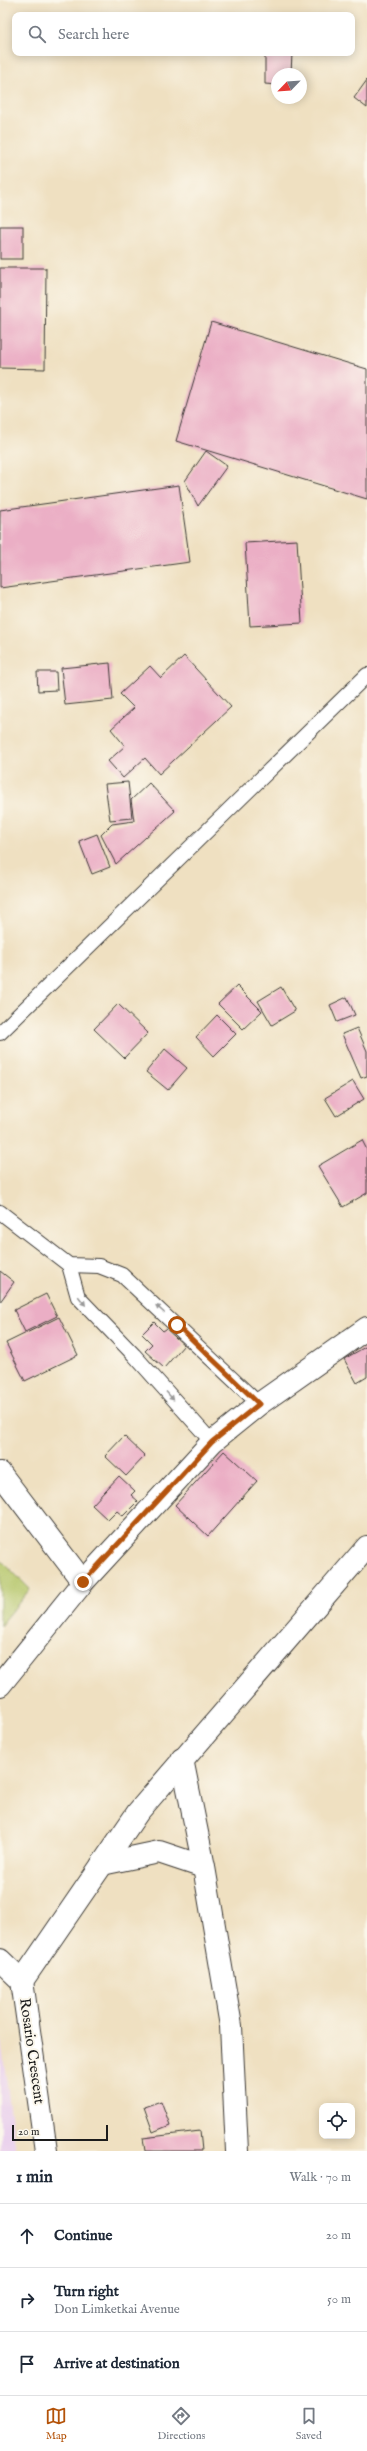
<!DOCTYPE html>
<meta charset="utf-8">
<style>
:root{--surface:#fff;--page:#f6f6f7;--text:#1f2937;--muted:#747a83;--line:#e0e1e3;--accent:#b45309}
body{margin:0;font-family:"IM FELL English",serif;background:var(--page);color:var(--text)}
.controls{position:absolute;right:12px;bottom:12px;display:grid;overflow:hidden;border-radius:8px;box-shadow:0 2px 10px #0003}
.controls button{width:36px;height:36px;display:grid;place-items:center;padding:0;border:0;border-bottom:1px solid var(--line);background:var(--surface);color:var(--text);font:20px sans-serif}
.compass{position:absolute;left:271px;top:68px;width:36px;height:36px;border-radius:50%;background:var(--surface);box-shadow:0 2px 10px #0003;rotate:245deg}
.scale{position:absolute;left:12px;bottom:10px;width:96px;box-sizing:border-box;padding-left:4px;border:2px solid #1c1c1c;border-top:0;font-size:11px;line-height:14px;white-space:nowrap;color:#1c1c1c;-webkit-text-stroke:3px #fbf7ec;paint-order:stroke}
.stop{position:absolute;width:12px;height:12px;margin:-9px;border:3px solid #b45309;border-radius:50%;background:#fff}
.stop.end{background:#b45309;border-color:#fff;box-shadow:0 1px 4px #0008}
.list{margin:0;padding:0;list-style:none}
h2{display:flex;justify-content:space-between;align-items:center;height:52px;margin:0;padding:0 16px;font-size:17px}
h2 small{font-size:13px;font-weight:400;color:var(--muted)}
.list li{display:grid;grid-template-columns:26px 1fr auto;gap:12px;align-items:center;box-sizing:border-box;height:64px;padding:0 16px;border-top:1px solid var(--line)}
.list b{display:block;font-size:15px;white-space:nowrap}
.list p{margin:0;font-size:13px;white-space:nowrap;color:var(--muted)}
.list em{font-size:13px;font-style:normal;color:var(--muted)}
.icon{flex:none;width:22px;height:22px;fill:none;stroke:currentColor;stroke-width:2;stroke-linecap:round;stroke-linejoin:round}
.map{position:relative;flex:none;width:367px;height:2151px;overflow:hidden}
.search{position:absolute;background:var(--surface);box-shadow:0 2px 10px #0003;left:12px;right:12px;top:12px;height:44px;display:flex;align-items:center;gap:10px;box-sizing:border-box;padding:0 14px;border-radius:8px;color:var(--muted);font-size:15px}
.sheet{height:244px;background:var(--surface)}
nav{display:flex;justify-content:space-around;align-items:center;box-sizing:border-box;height:56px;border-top:1px solid var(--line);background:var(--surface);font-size:11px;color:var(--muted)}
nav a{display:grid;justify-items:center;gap:2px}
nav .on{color:var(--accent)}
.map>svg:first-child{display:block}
</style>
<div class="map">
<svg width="367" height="2151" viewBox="0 0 367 2151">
<rect width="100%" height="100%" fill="#fbf7ec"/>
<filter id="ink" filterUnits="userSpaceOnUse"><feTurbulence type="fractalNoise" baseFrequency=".025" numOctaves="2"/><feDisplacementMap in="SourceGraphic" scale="8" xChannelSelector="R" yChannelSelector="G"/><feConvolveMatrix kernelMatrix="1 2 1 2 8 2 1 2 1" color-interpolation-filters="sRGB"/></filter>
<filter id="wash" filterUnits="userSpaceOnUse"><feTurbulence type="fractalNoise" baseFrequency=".012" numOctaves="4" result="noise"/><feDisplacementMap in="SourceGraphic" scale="16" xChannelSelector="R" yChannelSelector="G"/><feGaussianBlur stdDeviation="0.9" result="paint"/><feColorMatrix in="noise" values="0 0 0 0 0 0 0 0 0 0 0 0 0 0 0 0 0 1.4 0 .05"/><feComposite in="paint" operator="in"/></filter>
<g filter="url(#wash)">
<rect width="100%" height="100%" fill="#efe0c1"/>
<polygon fill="#ead1ed" points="0,2033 16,2151 0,2151"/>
<polygon fill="#b5c66a" stroke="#687143" points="0,1559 30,1589 0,1626"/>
<g id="blocks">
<g fill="#ebaec5">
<polygon points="265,53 292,53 291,74 277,74 277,85 265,84"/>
<polygon points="367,80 367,108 354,98"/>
<rect x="0" y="226" width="23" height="33"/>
<polygon points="0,268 46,268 45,369 0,368"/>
<polygon points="211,322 367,369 367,499 176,441"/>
<polygon points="206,451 227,466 198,506 185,481"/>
<polygon points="179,485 190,562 0,588 0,510"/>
<polygon points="297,540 302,623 250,626 245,543"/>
<polygon points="184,656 231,707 159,774 145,758 123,778 108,761 125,746 111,729 134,708 120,694 150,666 161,678"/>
<polygon points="110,663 113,700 65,705 61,668"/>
<polygon points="37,672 56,672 57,690 38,691"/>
<polygon points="128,782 132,818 110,820 105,784"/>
<polygon points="149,783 175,811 116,864 101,835 112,824 134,821 131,800"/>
<polygon points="97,834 110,867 92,874 79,841"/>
<polygon points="237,986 262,1011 243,1029 218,1004"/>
<polygon points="281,987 295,1011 272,1025 258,1001"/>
<polygon points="347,997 355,1015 337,1022 330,1005"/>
<polygon points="118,1004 148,1033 124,1058 94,1029"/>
<polygon points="217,1015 236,1034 214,1056 196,1037"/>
<polygon points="357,1028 367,1051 367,1076 361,1078 342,1034"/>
<polygon points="165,1049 187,1068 168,1090 146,1072"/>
<polygon points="353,1081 364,1099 336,1116 325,1098"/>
<polygon points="362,1140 367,1150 367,1193 343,1207 318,1166"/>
<polygon points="0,1271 14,1282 0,1302"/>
<polygon points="46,1294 57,1316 25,1332 14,1310"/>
<polygon points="59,1317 78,1355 25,1381 6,1343"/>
<polygon points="154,1322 163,1331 166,1329 184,1345 164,1368 145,1351 152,1344 142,1334"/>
<polygon points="367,1346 367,1377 357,1383 344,1359"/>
<polygon points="124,1436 145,1456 126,1476 105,1456"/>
<polygon points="224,1451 257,1481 208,1536 175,1505"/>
<polygon points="119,1476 135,1491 131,1495 138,1501 123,1516 117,1511 108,1520 92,1505"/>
<polygon points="161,2101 170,2125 153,2132 144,2107"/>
<polygon points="200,2131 202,2151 145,2151 143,2138"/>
</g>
</g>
</g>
<g filter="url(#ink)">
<use href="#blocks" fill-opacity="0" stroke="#3c3935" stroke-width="1"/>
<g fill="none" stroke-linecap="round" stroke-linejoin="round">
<g stroke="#3c3935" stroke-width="16">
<g id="service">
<polyline points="0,1033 367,675"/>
<polyline points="0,1212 69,1265 99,1266 122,1275 259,1404"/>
<polyline points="69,1265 78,1297 134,1355 212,1442"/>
</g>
</g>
<g stroke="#3c3935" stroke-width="24">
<g id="minor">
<polyline points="0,1473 83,1582"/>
<polyline points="182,1759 204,1867 231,2026 237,2151"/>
<polyline points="102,1864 159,1852 204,1867"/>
<polyline points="0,1960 22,1981 46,2151"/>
<polyline points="22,1981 138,1812 367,1547"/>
</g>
</g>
<g stroke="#3c3935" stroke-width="24">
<polyline id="tertiary" points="0,1685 83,1582 212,1442 259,1404 367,1328"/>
</g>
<use href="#service" stroke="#fff" stroke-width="14"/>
<use href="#minor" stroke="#fff" stroke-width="22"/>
<use href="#tertiary" stroke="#fff" stroke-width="22"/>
</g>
<defs><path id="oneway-solid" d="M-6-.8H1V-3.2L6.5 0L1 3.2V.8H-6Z"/></defs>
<g fill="#999">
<use href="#oneway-solid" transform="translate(82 1301) rotate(51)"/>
<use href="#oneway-solid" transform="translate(160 1309) rotate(-138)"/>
<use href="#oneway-solid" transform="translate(170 1396) rotate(48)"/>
</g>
</g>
<g fill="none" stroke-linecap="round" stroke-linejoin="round" filter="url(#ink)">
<polyline stroke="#b45309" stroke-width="5" points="83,1582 212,1442 259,1404 177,1325"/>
</g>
<g text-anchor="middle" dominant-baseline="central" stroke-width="4" stroke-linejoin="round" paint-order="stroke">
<g font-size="15" fill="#1c1c1c" stroke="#fbf7ec">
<text transform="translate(32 2051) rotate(82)">Rosario Crescent</text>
</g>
</g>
</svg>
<div class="controls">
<button><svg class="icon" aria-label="locate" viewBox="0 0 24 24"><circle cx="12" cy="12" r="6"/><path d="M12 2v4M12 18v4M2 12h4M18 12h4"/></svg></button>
</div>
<svg class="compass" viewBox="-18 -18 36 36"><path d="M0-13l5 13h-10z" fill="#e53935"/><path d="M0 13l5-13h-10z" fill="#747a83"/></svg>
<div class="scale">20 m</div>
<div class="stop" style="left:177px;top:1325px"></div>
<div class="stop end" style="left:83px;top:1582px"></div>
<div class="search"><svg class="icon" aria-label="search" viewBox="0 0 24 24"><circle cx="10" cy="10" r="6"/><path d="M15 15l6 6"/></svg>Search here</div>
</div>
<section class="sheet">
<h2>1 min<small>Walk · 70 m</small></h2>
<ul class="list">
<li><svg class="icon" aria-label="ahead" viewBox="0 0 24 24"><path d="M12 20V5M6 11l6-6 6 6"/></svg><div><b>Continue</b></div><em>20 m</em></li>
<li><svg class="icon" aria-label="right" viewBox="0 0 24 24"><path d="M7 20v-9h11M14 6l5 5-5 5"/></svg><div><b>Turn right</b><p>Don Limketkai Avenue</p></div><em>50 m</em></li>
<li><svg class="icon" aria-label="arrive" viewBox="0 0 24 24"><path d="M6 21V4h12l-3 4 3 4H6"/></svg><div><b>Arrive at destination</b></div></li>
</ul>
</section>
<nav>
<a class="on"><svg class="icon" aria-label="map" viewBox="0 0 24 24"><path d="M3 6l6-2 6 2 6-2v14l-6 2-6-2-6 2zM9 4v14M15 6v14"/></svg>Map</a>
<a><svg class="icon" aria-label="directions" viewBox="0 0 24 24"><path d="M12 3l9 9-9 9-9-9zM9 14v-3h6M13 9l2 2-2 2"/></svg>Directions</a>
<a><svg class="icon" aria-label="saved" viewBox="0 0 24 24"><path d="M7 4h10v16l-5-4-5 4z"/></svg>Saved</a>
</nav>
